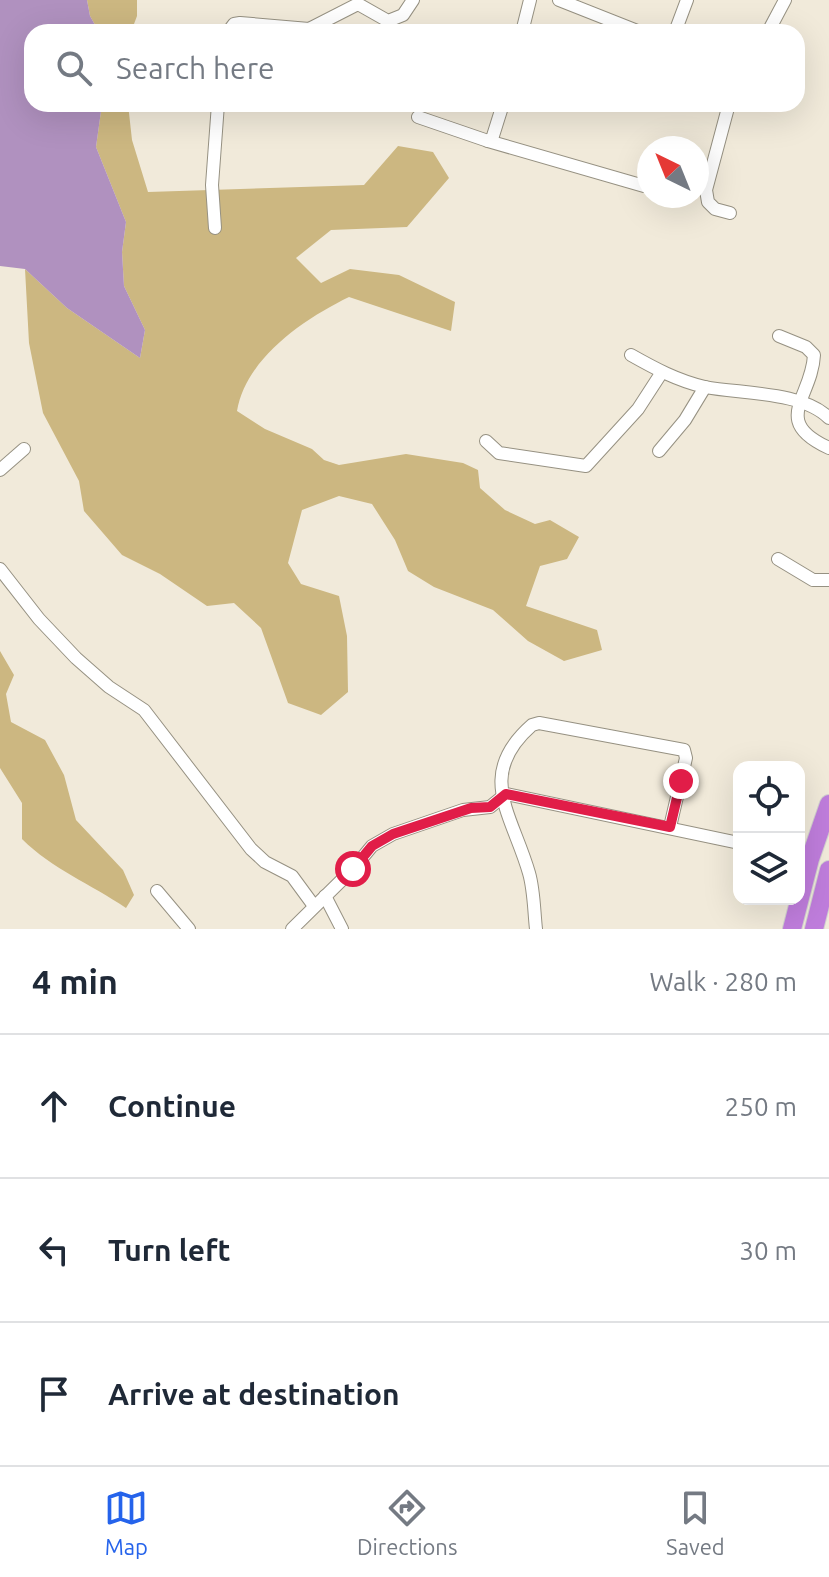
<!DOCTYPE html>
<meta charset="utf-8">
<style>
:root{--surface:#fff;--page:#f2f2f3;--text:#1f2937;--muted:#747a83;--line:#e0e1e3;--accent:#2563eb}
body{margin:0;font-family:Ubuntu,sans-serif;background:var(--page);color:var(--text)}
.controls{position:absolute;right:24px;bottom:24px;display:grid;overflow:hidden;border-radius:16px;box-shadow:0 8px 32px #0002}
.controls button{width:72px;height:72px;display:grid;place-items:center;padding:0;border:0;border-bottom:2px solid var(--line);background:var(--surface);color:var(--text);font:40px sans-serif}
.compass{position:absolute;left:637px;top:136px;width:72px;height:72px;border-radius:50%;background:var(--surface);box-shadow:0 8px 32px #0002;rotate:317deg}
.stop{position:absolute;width:24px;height:24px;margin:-18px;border:6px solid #e11d48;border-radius:50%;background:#fff}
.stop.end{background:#e11d48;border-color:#fff;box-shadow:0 2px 8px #0008}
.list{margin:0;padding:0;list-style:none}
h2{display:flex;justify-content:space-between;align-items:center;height:104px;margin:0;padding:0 32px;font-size:34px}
h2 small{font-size:26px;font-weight:400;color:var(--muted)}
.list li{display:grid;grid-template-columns:52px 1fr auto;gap:24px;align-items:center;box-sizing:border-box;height:144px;padding:0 32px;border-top:2px solid var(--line)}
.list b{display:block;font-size:30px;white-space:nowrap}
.list em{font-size:26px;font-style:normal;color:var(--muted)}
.icon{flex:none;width:44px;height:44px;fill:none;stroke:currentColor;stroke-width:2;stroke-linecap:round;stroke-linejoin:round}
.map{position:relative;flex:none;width:829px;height:929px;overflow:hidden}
.search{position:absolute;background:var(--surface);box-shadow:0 8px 32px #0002;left:24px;right:24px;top:24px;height:88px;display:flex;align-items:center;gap:20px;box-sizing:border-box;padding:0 28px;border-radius:24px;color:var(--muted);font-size:30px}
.sheet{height:536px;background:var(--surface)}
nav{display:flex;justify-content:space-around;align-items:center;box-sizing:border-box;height:112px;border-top:2px solid var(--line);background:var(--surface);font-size:22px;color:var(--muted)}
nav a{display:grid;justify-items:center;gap:4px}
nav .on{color:var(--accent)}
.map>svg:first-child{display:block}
</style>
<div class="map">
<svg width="829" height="929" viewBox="0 0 829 929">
<rect width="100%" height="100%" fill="#f1eada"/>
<g fill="#ccb781">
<polygon points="87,0 137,0 137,16 131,32 99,32 90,16"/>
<path d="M102,104H128L132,140L148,192L364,185L398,146L433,152L449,178L407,227L331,230L296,258L321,283L350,269L399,275L455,302L451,331L349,297C304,319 246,358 237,411L265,429L312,449L324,460L339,465L406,454L463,463L478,470L480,488L505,510L535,524L550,520L579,537L567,559L540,566L526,606L597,630L602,650L564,661L528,641L493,610L434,587L408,571L395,540L372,504L339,496L302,510L288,563L301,584L339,596L347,636L348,692L321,715L288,703L261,628L234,603L207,606L160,574L122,555L84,511L79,481L43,413L29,343L25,269L67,308L140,358L145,330L124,286L122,252L126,222L96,147Z"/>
<path d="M0,651L14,675L6,694L11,722L45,740L64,775L76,820L123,870L134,895L126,908C91,884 52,869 22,839V803L0,768Z"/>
</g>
<polygon fill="#b091bf" points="0,0 87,0 90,16 99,32 32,32 32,104 102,104 96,147 126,222 122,252 124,286 145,330 140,358 67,308 25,269 0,266"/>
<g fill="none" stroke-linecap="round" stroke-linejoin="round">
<g stroke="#969182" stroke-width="14">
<g id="minor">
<polyline points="559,0 640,32"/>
<polyline points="228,32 234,24 240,23 309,29 358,4 388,21 403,15 413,0"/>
<polyline points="522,32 530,0"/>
<polyline points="675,32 687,0"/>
<polyline points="768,32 785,0"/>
<polyline points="729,104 706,190 708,202 715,209 730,213"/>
<polyline points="418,117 488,141 492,139 503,104"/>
<polyline points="488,141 644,186"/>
<polyline points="215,228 212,185 218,104"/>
<path d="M779,336L806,347L814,355C812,398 770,421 829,448"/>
<path d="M631,355C654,368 678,381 705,387C740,394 802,391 829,418"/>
<polyline points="486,441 499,453 586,466 638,409 662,372"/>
<polyline points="659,451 685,420 705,387"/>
<polyline points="0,470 24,449"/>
<polyline points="778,559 813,580 829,580"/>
<polyline points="0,569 39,619 76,658 109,687 144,710 251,849 265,862 292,876 314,906"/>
<polyline points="157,891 189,929"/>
<polyline points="325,896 342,929"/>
<polyline points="292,929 353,869 372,846 393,834 463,810 490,807 506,794 739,843"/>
<path d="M536,929C534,911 534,890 529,873C512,814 475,775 532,725L539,723L684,750L686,758L670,827"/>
</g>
</g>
<g stroke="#d1d0cf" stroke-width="20">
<g id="highway">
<polyline points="792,929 810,859 829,804"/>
<polyline points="814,929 829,870"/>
</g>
</g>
<use href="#minor" stroke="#fff" stroke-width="12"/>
<use href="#highway" stroke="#bf7ddc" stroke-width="18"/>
</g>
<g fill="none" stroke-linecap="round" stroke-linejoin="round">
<polyline stroke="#e11d48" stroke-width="10" points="353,869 372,846 393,834 471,808 490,807 506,794 670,827 681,781"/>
</g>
</svg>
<div class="controls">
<button><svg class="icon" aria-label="locate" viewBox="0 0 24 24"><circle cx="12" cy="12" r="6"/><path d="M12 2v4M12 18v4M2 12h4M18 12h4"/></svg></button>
<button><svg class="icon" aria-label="layers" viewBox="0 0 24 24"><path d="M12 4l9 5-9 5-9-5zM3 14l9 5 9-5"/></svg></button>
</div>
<svg class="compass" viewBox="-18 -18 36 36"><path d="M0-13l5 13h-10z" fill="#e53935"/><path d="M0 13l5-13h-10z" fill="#747a83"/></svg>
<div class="stop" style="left:353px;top:869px"></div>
<div class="stop end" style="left:681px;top:781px"></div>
<div class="search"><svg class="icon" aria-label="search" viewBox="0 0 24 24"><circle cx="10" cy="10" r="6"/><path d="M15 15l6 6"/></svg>Search here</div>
</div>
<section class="sheet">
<h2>4 min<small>Walk · 280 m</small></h2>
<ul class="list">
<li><svg class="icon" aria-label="ahead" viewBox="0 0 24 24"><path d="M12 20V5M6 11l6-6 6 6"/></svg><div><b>Continue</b></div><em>250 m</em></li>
<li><svg class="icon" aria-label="left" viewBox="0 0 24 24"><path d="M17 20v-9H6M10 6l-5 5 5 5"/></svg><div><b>Turn left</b></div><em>30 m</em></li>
<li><svg class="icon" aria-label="arrive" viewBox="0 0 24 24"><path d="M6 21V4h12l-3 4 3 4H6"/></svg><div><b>Arrive at destination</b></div></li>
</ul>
</section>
<nav>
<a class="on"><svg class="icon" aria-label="map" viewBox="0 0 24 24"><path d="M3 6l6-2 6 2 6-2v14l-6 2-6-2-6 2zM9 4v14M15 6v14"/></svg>Map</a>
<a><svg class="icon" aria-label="directions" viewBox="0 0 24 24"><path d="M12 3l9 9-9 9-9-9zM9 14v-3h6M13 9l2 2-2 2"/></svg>Directions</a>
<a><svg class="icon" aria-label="saved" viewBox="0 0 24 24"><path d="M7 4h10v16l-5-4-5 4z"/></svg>Saved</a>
</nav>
